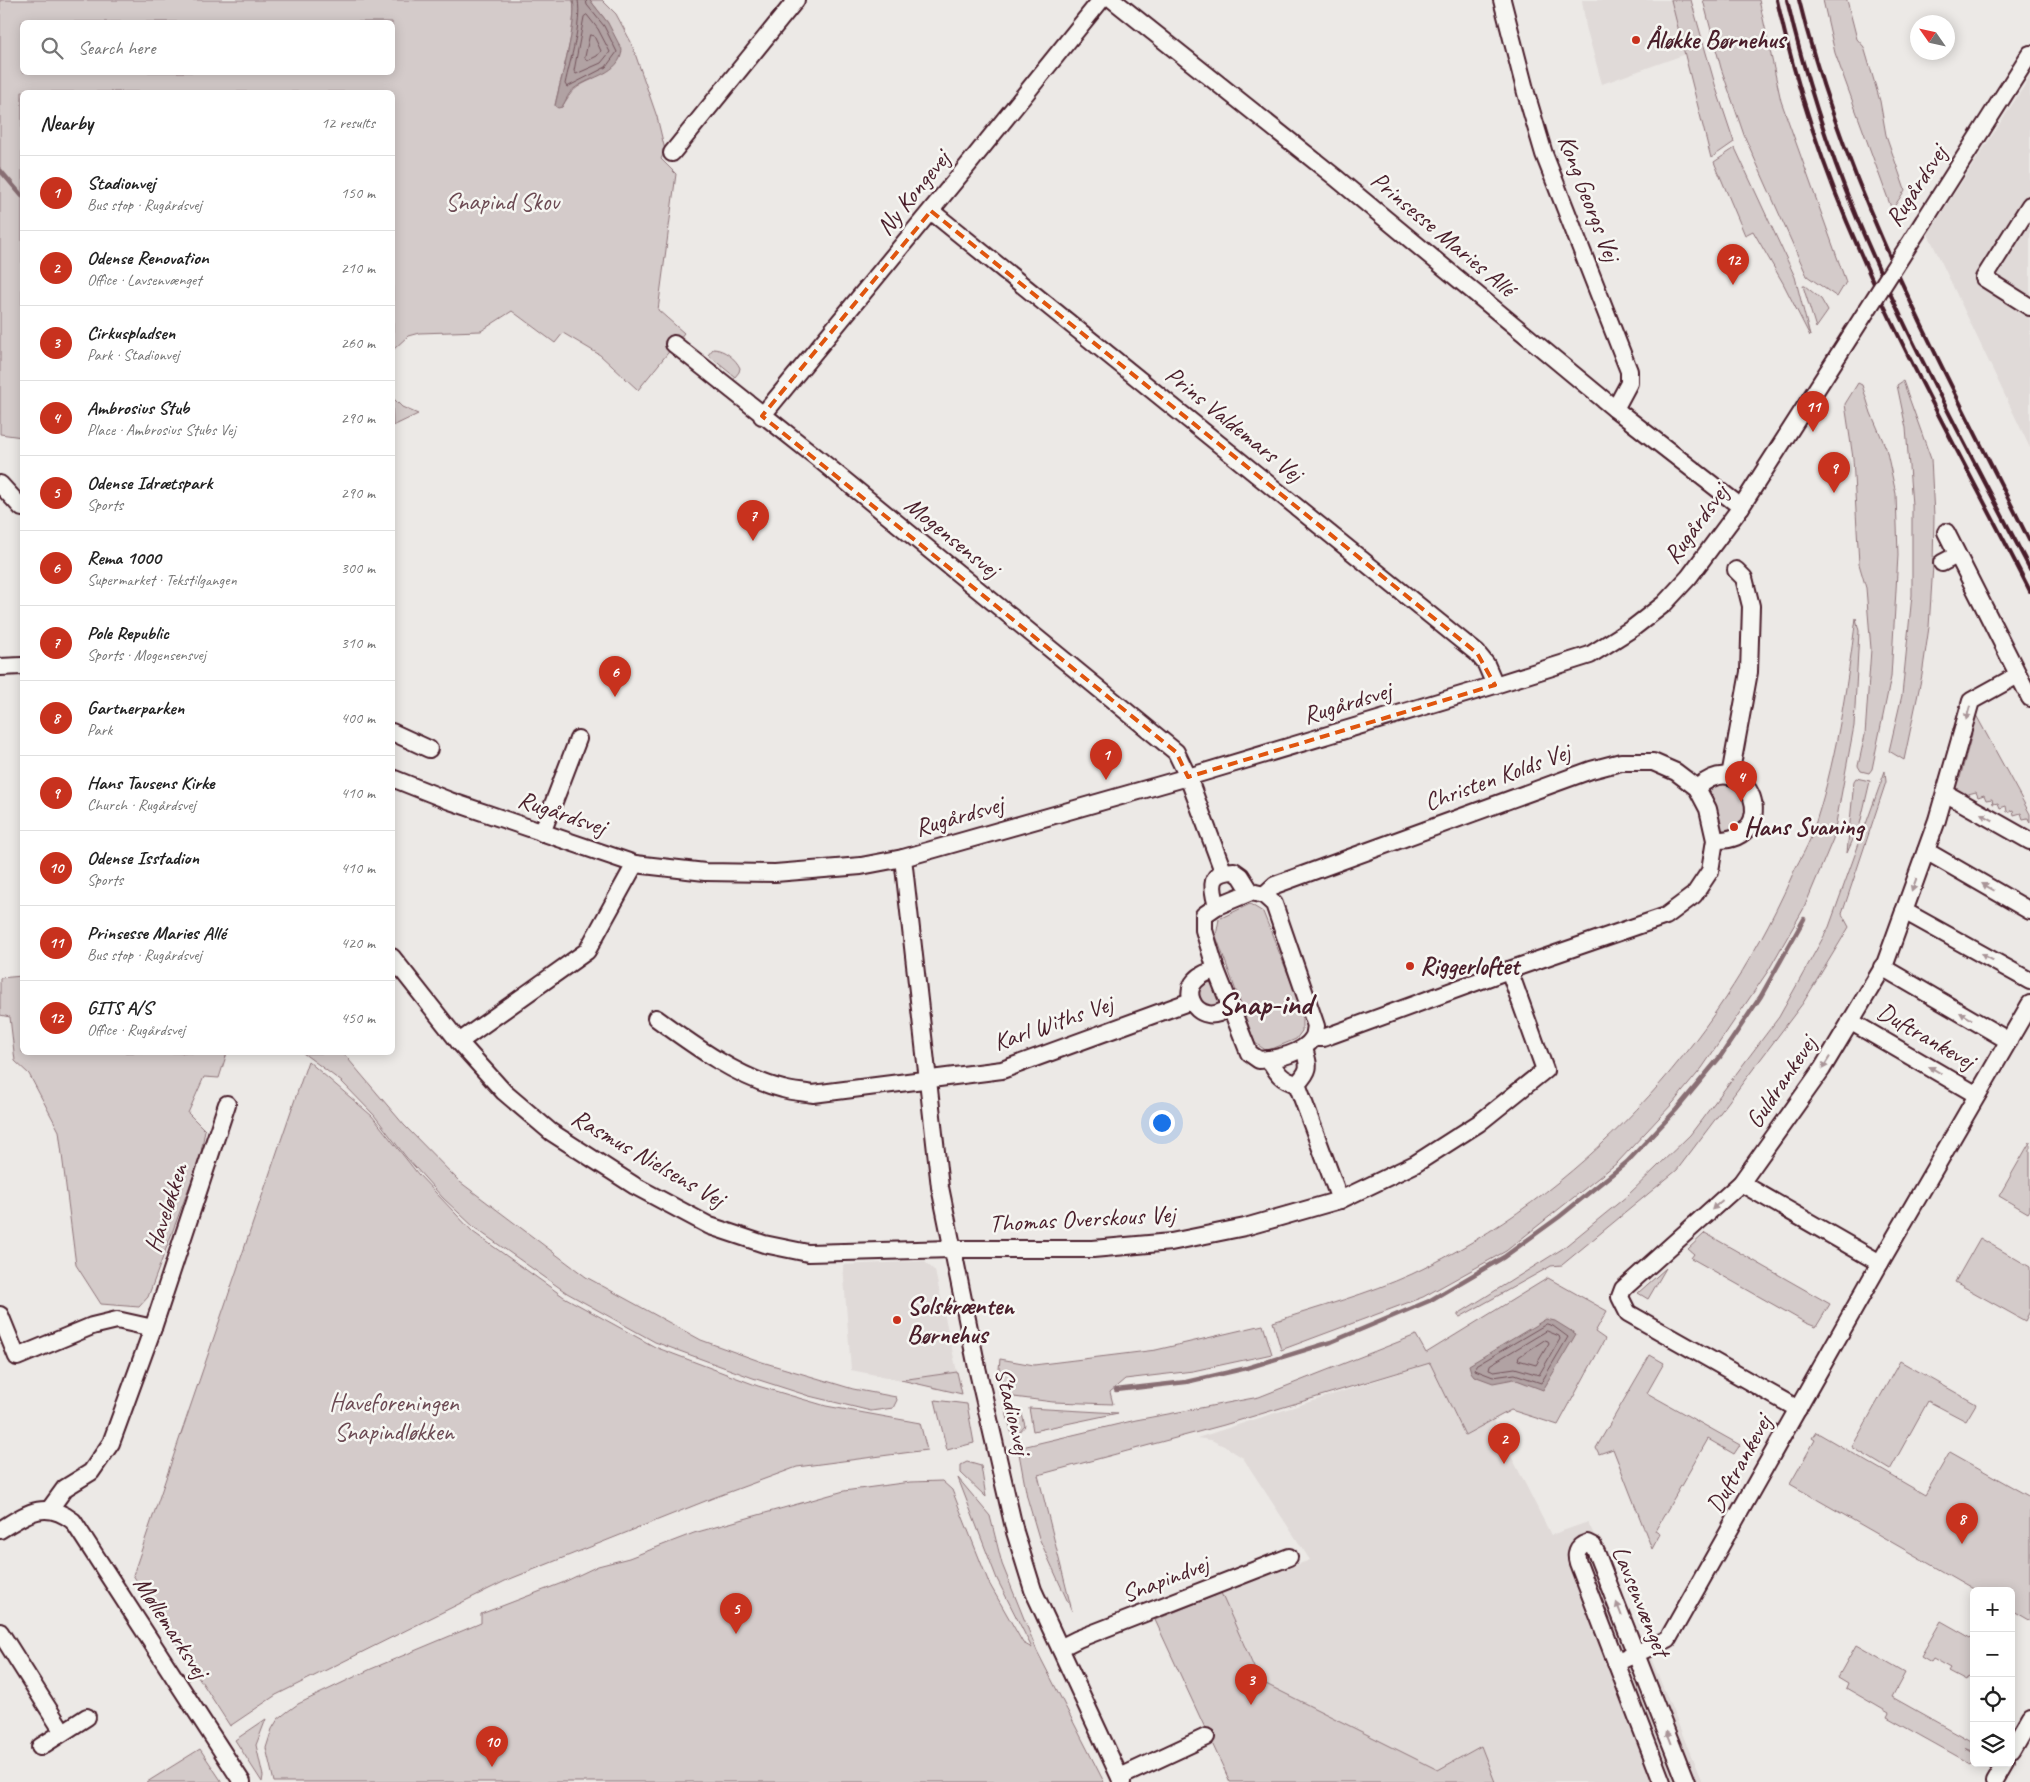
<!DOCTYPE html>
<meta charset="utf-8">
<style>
:root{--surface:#fff;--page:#f6f6f6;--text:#222;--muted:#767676;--line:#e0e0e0;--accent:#c8321e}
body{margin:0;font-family:Caveat,sans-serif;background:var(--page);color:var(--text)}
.controls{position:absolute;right:15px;bottom:15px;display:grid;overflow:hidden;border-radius:8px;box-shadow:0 2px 12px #0003}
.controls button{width:45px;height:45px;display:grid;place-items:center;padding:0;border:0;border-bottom:1px solid var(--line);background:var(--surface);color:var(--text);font:25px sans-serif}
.compass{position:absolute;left:1910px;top:15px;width:45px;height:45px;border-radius:50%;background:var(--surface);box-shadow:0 2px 12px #0003;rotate:304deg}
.you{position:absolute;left:1161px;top:1122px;width:18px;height:18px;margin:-12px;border:4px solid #fff;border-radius:50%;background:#1a73e8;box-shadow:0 0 0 8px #1a73e833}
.badge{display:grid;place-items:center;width:32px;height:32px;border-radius:50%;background:var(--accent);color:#fff;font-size:16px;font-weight:700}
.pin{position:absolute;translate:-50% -41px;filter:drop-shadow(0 1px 2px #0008)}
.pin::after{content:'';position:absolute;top:26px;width:18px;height:15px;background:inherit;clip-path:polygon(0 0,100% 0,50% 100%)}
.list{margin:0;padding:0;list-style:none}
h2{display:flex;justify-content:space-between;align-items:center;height:65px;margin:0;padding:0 20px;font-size:21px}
h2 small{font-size:16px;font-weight:400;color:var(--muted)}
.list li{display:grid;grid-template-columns:32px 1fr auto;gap:15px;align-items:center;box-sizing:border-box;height:75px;padding:0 20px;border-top:1px solid var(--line)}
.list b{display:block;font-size:19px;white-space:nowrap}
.list p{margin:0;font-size:16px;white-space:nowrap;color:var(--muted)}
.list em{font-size:16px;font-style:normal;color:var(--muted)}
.icon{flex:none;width:28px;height:28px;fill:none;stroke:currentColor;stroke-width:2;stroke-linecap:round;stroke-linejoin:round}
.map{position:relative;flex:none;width:2030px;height:1782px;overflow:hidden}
.search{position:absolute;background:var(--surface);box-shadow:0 2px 12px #0003;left:20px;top:20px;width:375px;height:55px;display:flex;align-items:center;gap:12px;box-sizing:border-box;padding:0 18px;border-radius:8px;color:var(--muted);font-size:19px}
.panel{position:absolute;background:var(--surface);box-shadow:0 2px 12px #0003;left:20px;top:90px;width:375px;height:965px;border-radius:8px}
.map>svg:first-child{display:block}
</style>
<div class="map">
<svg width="2030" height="1782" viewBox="0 0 2030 1782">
<rect width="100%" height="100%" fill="#ece9e6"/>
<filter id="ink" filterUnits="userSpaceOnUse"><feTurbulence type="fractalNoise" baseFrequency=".02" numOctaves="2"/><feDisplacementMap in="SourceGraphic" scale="10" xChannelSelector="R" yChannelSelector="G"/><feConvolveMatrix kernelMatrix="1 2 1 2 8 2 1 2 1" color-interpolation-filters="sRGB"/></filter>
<g filter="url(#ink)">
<g fill="#e0dad8">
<polygon points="1582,0 1671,0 1686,54 1602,84 1586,27"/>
<polygon points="2030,77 2030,448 1928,234"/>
<polygon points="924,1261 935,1271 957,1372 901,1380 851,1370 843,1265"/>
<polygon points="1431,1363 1465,1435 1493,1420 1551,1535 1588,1522 1651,1658 1702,1782 1495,1782 1481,1746 1438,1770 1260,1681 1221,1593 1310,1560 1243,1458 1226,1447 1211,1440 1197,1438"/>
</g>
<g fill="#d4cbca" stroke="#8f757a" fill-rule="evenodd">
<path d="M0,0H573C578,22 560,81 555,105L562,107C572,90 575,87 593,79L608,23L590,0H602L616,14L631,42L657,117L665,150L661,159L676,174L658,310L684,333L638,390L600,355L563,333L555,343L512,311L481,331L419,333L408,336L393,350L392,92H22V437L0,434ZM22,22H392V72H22Z"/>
<polygon points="1671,0 1691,0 1716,88 1734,142 1711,158"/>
<polygon points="1703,0 1759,0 1781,101 1846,282 1837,297 1807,276 1798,256 1744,135 1721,68"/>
<polygon points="1823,0 1847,0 1857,39 1864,47 1880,101 1886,135 1905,190 1892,210 1835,53"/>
<polygon points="1735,148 1795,277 1810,336 1783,283 1753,231 1745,235 1714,162"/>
<polygon points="1803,286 1805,286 1821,299 1828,311 1816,328"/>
<path d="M713,349C724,349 736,359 740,368L739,372L735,377L708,355Z"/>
<polygon points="1903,381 1931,459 1934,516 1933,565 1929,627 1922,675 1904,760 1889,751 1902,695 1912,595 1912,505 1906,428 1897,385"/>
<polygon points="1858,383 1862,385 1871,413 1886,448 1896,494 1898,555 1891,677 1872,769 1869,773 1861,771 1858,766 1865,735 1871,649 1866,588 1859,564 1853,458 1845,404"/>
<polygon points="392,397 402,407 418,414 393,426"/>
<path d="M1856,618L1859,631L1854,726L1833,839L1804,908L1768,971L1702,1068L1673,1103L1617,1163L1506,1251L1423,1297L1281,1350L1273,1322C1319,1307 1368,1294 1412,1274C1580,1195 1716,1047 1791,878C1797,863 1807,849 1812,834C1836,763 1846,692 1856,618Z"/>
<path d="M1976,715L2030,814V823L2028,818L2023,819L2021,813L2014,815L2013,810L2007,812L2006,806L2000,808L1998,803L1993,804L1992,799L1986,800L1984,795L1978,797L1976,792L1960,796L1954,791L1956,780L1960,778L1972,734C1968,726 1971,721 1976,715Z"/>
<polygon points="1885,771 1886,782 1842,914 1849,927 1803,1003 1677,1170 1562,1265 1551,1266 1460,1317 1458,1316 1458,1314 1562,1249 1627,1196 1690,1135 1779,1017 1829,927"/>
<polygon points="1856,778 1870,781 1860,824 1847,853 1854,781"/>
<path d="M1722,784C1728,785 1735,787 1740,792C1750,802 1747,820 1735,828C1731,831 1725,831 1720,833L1717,808L1708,789Z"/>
<polygon points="1250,904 1263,912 1302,1009 1302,1031 1296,1039 1267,1051 1255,1043 1216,936 1219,919"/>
<polygon points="22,976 22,1052 227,1053 219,1078 204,1077 188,1113 205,1130 200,1158 148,1297 139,1307 101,1304 76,1265 59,1131 29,1074 15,1061 10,1017 0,1015 0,978"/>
<path d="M1212,979C1215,988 1221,996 1219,1005L1213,1008L1204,1005L1197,996L1201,983Z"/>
<polygon points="303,1053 343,1053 404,1125 460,1182 586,1277 701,1340 762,1362 813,1377 853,1389 896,1397 897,1400 893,1408 871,1411 809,1396 753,1378 655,1342 567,1293 475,1228 443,1198 406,1157 374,1115 342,1082"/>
<polygon points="308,1061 372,1116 418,1174 473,1232 564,1297 655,1347 758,1386 826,1406 920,1423 927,1450 797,1467 713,1498 505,1581 276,1695 230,1726 133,1575"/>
<polygon points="2030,1142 2030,1210 2028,1213 1999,1196"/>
<polygon points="1705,1233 1830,1304 1816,1327 1806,1323 1691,1258 1694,1254 1688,1249"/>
<polygon points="1980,1238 2030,1267 2030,1311 2025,1321 1955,1282"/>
<polygon points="1666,1268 1648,1299 1638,1293"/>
<polygon points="1548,1278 1607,1311 1595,1332 1605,1339 1558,1425 1511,1410 1465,1435 1430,1363 1224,1425 1038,1475 1072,1611 1039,1538 1027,1497 1018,1448 1136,1420 1259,1397 1416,1335 1426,1353"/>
<polygon points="1263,1325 1272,1354 1193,1371 1125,1379 1110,1392 1113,1404 1053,1402 1006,1396 999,1369 1000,1359 1034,1365 1156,1350"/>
<polygon points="1650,1355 1664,1363 1647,1393 1740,1445 1734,1454 1708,1439 1655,1531 1660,1534 1652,1549 1613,1449 1599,1454 1596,1448"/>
<polygon points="1900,1361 1976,1404 1966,1421 1928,1401 1890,1470 1852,1447"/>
<polygon points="957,1372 962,1394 901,1380"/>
<polygon points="935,1400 967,1404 974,1443 947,1450"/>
<polygon points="1005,1408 1014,1408 1022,1414 1025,1426 1019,1433 1012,1435"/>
<polygon points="1029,1408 1118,1413 1033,1431"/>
<polygon points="1816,1432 1925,1495 1950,1452 2030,1497 2030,1621 2011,1610 2011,1591 1977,1591 1790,1484 1815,1440 1812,1438"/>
<polygon points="967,1462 981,1466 986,1497 961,1473 961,1465"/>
<polygon points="958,1478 990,1516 1002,1564 1037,1651 1104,1782 274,1782 266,1748 272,1729 278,1719 287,1712 298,1704 371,1669 481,1623 481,1614 562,1583 598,1566 629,1558 694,1533 844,1491 910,1482 942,1481 952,1490 989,1583 1023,1643 1032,1648 997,1579"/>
<polygon points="1221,1593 1260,1681 1438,1770 1481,1746 1495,1782 1230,1782 1155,1620"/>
<polygon points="1941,1621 1971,1638 1974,1635 1974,1681 1968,1677 1966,1681 1949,1672 1951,1669 1933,1659 1931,1662 1921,1656"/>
<polygon points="1856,1645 1905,1673 1892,1697 1974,1743 1974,1751 1964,1747 1974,1753 1974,1759 1971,1764 1887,1717 1889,1713 1846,1688 1848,1683 1838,1677"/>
<polygon points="266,1719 256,1745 263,1776 262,1782 235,1740"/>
<polygon points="200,1749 222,1782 147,1782"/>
</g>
<g fill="#b1a2a3" stroke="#886e73">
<path d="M573,0H590L608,23L622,50C620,74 591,76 575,88C569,92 566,100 562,107L558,108L555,106C560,81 578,22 573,0Z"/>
<polygon points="1546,1319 1555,1321 1576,1334 1543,1390 1514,1379 1493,1383 1474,1376 1471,1372 1469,1365"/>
</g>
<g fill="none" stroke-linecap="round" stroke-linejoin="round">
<g stroke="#73535b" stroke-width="1">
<path d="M578,0C582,24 570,60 565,84L567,87L606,67L617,52L604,26L587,5L586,0"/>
<polygon points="587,15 598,29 610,52 601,63 576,74 574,71 584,17"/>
<polygon points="590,35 594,36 601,51 597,56 587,61 585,58"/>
<polygon points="1547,1324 1553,1326 1568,1337 1541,1383 1515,1374 1493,1377 1475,1370 1476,1366"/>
<polygon points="1547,1331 1559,1336 1560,1339 1539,1375 1515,1368 1494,1371 1489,1369 1490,1365"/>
<polygon points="1545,1340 1548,1341 1549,1343 1536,1365 1518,1360 1519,1357"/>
</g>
<g stroke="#886e73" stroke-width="4.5">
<polyline points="0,170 22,196"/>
<polyline points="1116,1390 1186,1382 1247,1368 1331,1342 1429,1301 1504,1257 1559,1217 1627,1162 1676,1110 1720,1057 1761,996 1804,919"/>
</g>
<g stroke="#4a1f2b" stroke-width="20">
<g id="minor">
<polyline points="1113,0 1335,177 1615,409 1741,507"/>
<polyline points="1502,0 1526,93 1544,154 1629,371 1629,383 1615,409"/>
<polyline points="672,153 796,0"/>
<polyline points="2030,205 1984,278 2030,307"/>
<polyline points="931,211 1477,653 1486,664 1495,685"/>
<polyline points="1924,221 2030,54"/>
<polyline points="674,344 815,456 1176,752 1188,777 1223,871"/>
<polyline points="762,416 964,170 1101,0"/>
<polyline points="0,484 22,508"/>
<polyline points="1946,532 2030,698"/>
<polyline points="1942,563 1957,555"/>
<polyline points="0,667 22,666"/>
<polyline points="392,732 429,749"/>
<polyline points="1730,776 1749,672 1751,606 1744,578 1736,570"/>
<polyline points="392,778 450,801 635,864 705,872 775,873 861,866 903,858 1188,777 1495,685 1590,655 1633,628 1664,604 1689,577 1741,507 1839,354"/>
<path d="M1697,788C1749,741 1785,842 1715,840"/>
<polyline points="1945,793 2030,841"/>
<polyline points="542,833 578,739"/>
<polyline points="1926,851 2030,911"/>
<polyline points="903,858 940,1187 976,1363 1015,1532 1033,1590 1122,1782"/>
<path d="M1251,892L1264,895L1274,904L1316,1026C1315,1030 1315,1035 1313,1038C1303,1054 1276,1059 1259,1060L1249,1053L1216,970L1204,930V915L1217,906Z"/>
<polyline points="1264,895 1275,885 1591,770 1621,762 1653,762 1676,772 1697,788 1708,809 1715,840 1710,871 1694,895 1666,916 1509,970 1323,1038 1313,1038"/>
<path d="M1217,906C1211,886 1209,872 1234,871L1241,876L1251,892"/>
<polyline points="1904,911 2030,981"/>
<polyline points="392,957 459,1042 504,1092 551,1132 635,1186 710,1226 764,1244 808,1253 952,1249 1093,1249 1171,1242 1245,1227 1340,1200 1415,1164 1479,1123 1545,1070 1509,970"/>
<polyline points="1882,967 2009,1041"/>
<path d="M1216,970C1208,972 1201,974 1195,981C1185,992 1192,1011 1208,1014C1215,1016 1224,1011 1230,1008"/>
<path d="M656,1018C693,1045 738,1078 783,1089C793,1092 803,1092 813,1094L1002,1070L1191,1001"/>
<polyline points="1850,1021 1977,1095"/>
<polyline points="459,1042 587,951 635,864"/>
<path d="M1269,1059C1277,1073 1281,1080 1297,1084C1311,1069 1309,1067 1304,1048"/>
<polyline points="1297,1084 1340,1200"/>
<polyline points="1741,1183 1880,1263"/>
<polyline points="0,1315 17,1357 92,1326 117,1320 153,1328"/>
<polyline points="1798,1409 1628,1313 1620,1297 1623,1289 1741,1183 1822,1069 1885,964 1937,820 1971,701 2018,675"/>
<polyline points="49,1510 65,1488 91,1472 111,1443 153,1328 227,1104"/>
<path d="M0,1530C26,1514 45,1499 73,1521L242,1782"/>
<polyline points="0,1632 63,1732"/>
<polyline points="1060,1648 1078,1639 1289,1557"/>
<polyline points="1616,1663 1668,1639 1880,1263 2030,1004"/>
<polyline points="40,1747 87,1717"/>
<polyline points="2011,1752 2030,1719"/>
<polyline points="1120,1777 1206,1737"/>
<path d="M1662,1782L1578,1563C1575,1554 1577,1546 1587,1543L1593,1546L1596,1552L1686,1782"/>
<polyline points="1994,1782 2005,1763"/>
</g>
</g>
<use href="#minor" stroke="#f6f6f2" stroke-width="16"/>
<g stroke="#4a1f2b" stroke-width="4">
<path d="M1777,0C1796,86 1824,171 1860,252C1910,368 1973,478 2030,591"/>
<path d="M1787,0C1804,73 1827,146 1856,216C1906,337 1970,453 2030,569"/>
<path d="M1799,0C1846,192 1942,366 2030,542"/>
</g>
<g stroke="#4a1f2b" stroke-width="20" stroke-linecap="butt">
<polyline id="minor-bridge" points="1839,354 1924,221"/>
</g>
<use href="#minor-bridge" stroke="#f6f6f2" stroke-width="16"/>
</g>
<defs><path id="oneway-solid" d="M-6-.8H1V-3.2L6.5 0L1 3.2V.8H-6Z" transform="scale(1.25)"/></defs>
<g fill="#a99598">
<use href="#oneway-solid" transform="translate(1968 713) rotate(106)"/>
<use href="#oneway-solid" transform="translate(1987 817) rotate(-151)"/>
<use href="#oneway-solid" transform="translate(1914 885) rotate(110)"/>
<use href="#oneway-solid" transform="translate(1988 887) rotate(-150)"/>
<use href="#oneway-solid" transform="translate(1987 957) rotate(-151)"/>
<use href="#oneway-solid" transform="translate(1966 1016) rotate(-150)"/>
<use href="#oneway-solid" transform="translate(1826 1063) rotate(122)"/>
<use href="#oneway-solid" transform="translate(1935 1070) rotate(-150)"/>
<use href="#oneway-solid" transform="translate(1717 1205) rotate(138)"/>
<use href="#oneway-solid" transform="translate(1619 1609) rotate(-111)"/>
<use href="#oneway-solid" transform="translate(1669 1737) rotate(-111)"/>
</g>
</g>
<path fill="none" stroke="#e0560e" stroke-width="4" stroke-dasharray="10 6" stroke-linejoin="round" d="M931,211L1477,653L1495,685L1188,777L1176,752L762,416Z"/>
<g fill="#c8321e" stroke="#f6f6f2" stroke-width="2">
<circle cx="1636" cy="40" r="5"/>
<circle cx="1734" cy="827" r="5"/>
<circle cx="1410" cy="966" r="5"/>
<circle cx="897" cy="1320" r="5"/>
</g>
<g text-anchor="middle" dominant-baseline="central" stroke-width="5" stroke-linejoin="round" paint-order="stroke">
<g font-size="25" font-weight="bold" fill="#4a1f2b" stroke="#f6f6f2" text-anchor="start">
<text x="1646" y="40">Åløkke Børnehus</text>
<text x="1744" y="827">Hans Svaning</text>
<text x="1420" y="966">Riggerloftet</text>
<text x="907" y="1306">Solskrænten<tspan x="907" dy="29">Børnehus</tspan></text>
</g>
<g font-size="25" fill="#4a1f2b" stroke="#f6f6f2">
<text transform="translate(1916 186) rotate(-57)">Rugårdsvej</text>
<text transform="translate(913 193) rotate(-51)">Ny Kongevej</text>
<text transform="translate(1589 198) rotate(69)">Kong Georgs Vej</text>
<text transform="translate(1443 234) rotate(40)">Prinsesse Maries Allé</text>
<text transform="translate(1234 424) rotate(39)">Prins Valdemars Vej</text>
<text transform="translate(1696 524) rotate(-54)">Rugårdsvej</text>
<text transform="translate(952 537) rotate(39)">Mogensensvej</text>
<text transform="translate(1347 703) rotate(-17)">Rugårdsvej</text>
<text transform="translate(1497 777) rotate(-20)">Christen Kolds Vej</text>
<text transform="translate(562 813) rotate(19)">Rugårdsvej</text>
<text transform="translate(959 816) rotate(-16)">Rugårdsvej</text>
<text transform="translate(1053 1023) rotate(-19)">Karl Withs Vej</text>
<text transform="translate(1926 1036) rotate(30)">Duftrankevej</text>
<text transform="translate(1781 1082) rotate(-56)">Guldrankevej</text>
<text transform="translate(648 1158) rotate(30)">Rasmus Nielsens Vej</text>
<text transform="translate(166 1208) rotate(-72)">Haveløkken</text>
<text transform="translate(1082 1219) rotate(-3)">Thomas Overskous Vej</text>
<text transform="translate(1013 1411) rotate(77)">Stadionvej</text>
<text transform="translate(1739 1464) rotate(-61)">Duftrankevej</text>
<text transform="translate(1165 1579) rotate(-21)">Snapindvej</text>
<text transform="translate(1641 1601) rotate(68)">Lavsenvænget</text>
<text transform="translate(171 1627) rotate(57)">Møllemarksvej</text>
</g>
<g font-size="25" fill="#6c4a53" stroke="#f6f6f2">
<text x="502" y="202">Snapind Skov</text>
<text x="394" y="1403">Haveforeningen<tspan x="394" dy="29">Snapindløkken</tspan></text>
</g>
<g font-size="30" font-weight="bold" fill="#4a1f2b" stroke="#f6f6f2">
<text x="1265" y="1004">Snap-ind</text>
</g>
</g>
</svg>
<div class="controls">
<button>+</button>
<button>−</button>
<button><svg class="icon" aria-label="locate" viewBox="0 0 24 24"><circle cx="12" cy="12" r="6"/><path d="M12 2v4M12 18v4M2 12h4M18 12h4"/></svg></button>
<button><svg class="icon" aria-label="layers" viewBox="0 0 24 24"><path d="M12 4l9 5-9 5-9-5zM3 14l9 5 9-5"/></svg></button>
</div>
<svg class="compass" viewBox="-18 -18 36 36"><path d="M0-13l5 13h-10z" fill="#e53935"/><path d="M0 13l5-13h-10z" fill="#767676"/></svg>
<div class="you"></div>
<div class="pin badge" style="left:1106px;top:780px">1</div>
<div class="pin badge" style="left:1504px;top:1464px">2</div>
<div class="pin badge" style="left:1251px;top:1705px">3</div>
<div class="pin badge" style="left:1741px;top:802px">4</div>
<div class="pin badge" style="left:736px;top:1634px">5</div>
<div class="pin badge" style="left:615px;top:697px">6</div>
<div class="pin badge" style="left:753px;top:541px">7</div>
<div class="pin badge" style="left:1962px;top:1544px">8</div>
<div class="pin badge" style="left:1834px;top:493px">9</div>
<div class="pin badge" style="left:492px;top:1767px">10</div>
<div class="pin badge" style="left:1813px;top:432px">11</div>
<div class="pin badge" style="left:1733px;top:285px">12</div>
<div class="search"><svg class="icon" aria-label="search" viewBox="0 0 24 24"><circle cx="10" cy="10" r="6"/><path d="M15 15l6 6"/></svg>Search here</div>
<section class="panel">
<h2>Nearby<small>12 results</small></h2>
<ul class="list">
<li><span class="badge">1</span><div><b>Stadionvej</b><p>Bus stop · Rugårdsvej</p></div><em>150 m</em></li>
<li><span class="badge">2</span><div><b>Odense Renovation</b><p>Office · Lavsenvænget</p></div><em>210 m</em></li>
<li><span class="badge">3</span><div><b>Cirkuspladsen</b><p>Park · Stadionvej</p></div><em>260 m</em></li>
<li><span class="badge">4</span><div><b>Ambrosius Stub</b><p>Place · Ambrosius Stubs Vej</p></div><em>290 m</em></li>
<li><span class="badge">5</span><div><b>Odense Idrætspark</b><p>Sports</p></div><em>290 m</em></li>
<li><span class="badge">6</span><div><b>Rema 1000</b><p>Supermarket · Tekstilgangen</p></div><em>300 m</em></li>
<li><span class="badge">7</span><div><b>Pole Republic</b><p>Sports · Mogensensvej</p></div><em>310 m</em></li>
<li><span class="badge">8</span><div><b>Gartnerparken</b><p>Park</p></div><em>400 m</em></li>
<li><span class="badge">9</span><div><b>Hans Tausens Kirke</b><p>Church · Rugårdsvej</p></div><em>410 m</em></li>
<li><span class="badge">10</span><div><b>Odense Isstadion</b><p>Sports</p></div><em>410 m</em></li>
<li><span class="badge">11</span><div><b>Prinsesse Maries Allé</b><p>Bus stop · Rugårdsvej</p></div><em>420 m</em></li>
<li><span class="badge">12</span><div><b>GITS A/S</b><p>Office · Rugårdsvej</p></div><em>450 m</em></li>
</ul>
</section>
</div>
